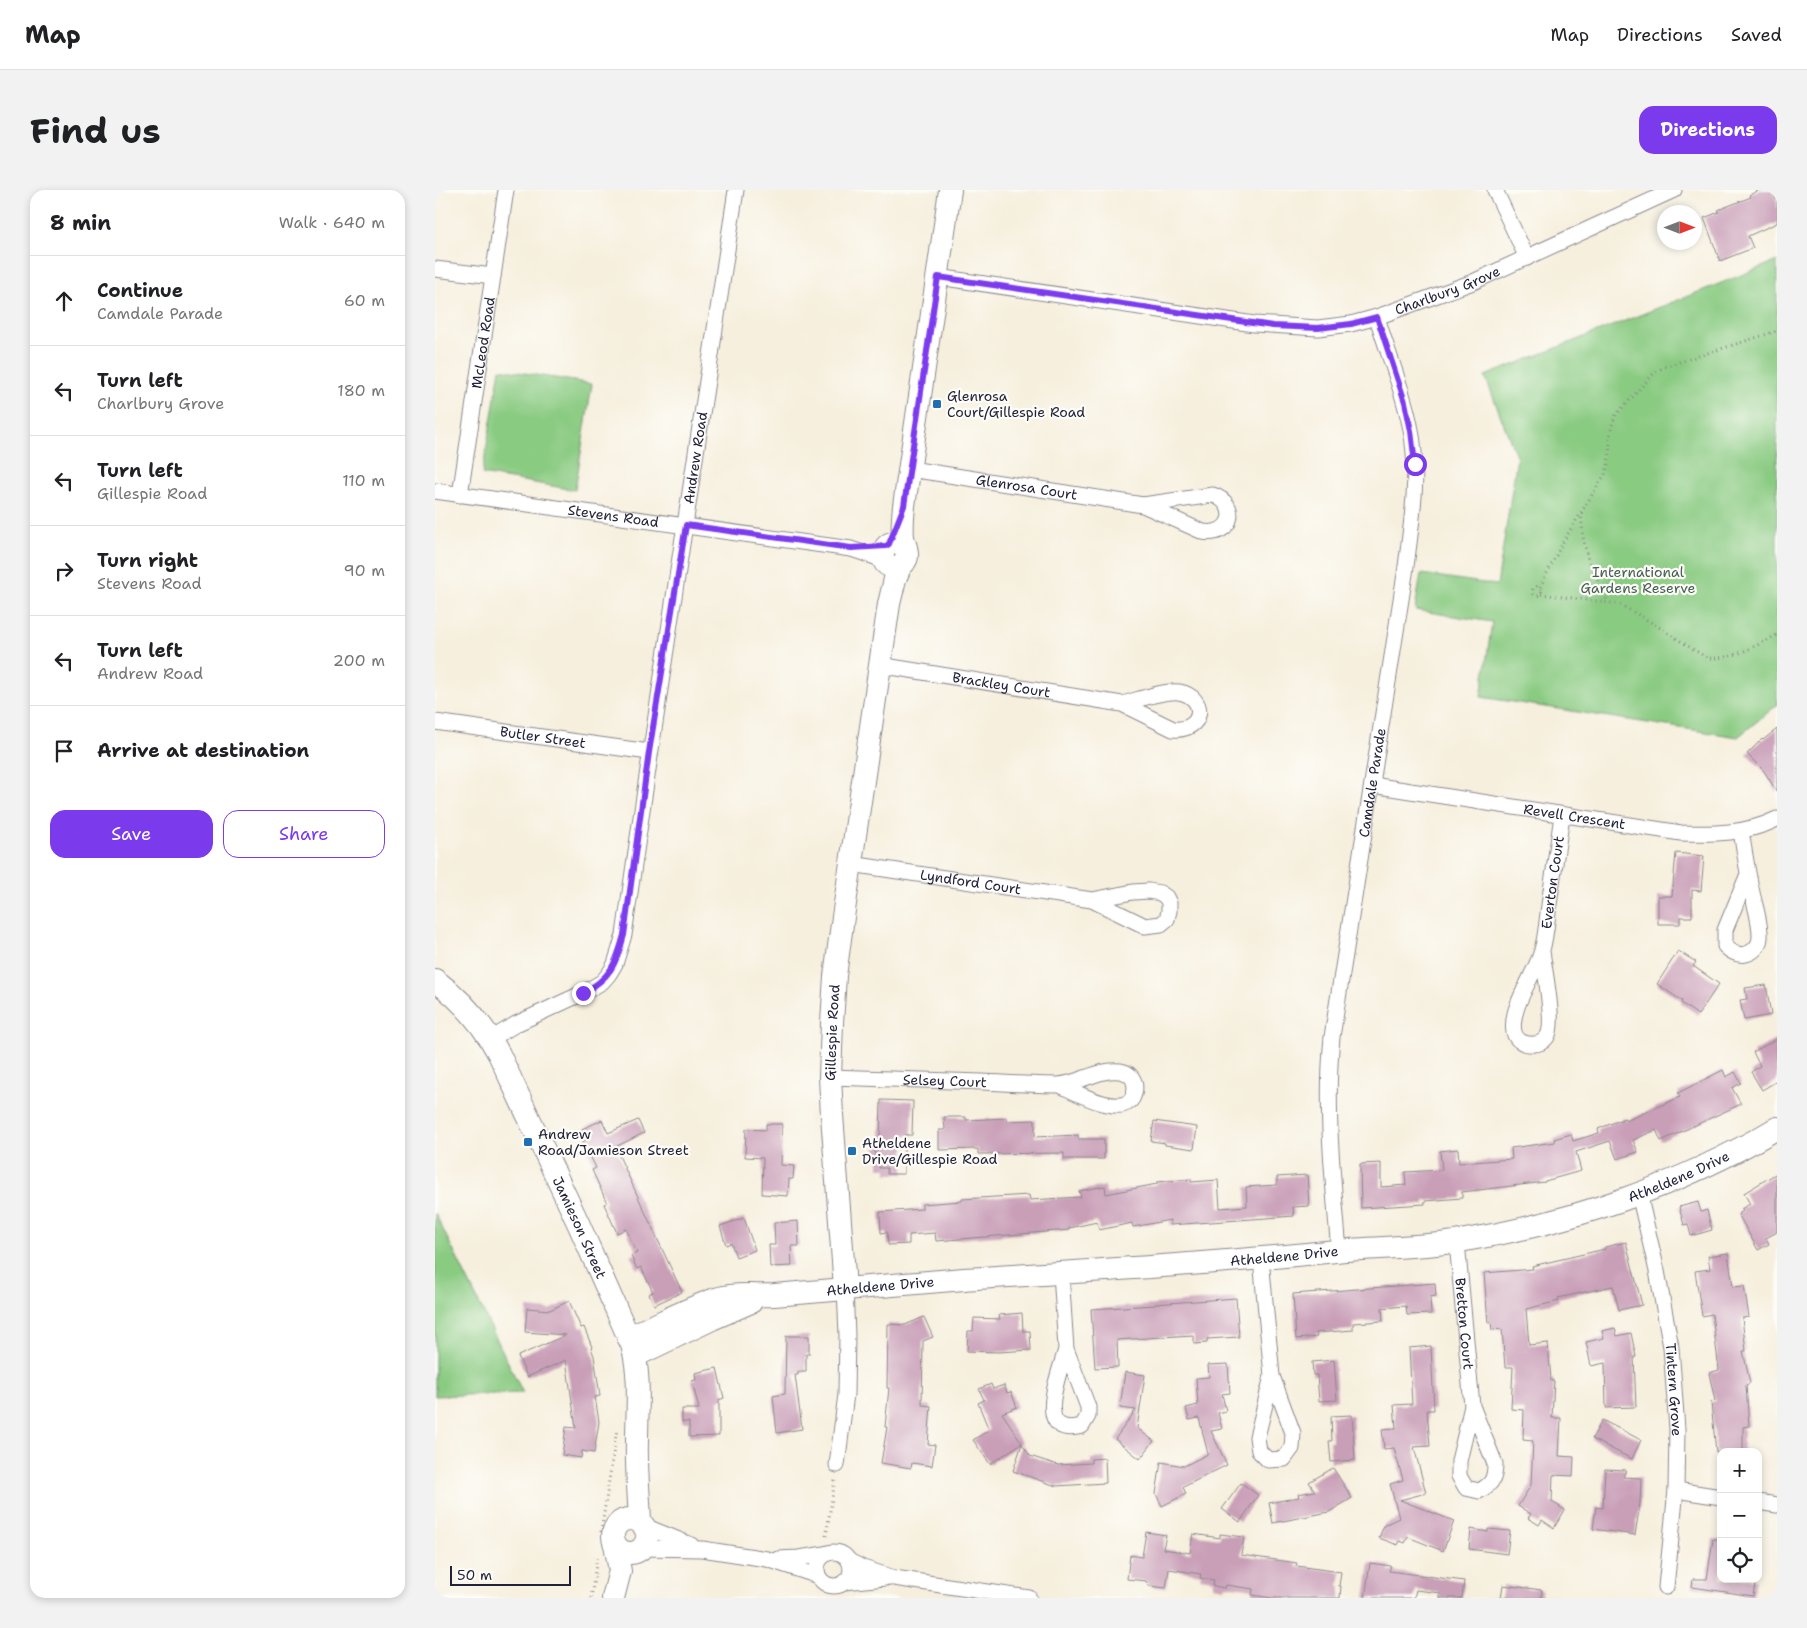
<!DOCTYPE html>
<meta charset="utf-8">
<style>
:root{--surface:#fff;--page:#f2f2f2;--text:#202124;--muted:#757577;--line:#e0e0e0;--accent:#7c3aed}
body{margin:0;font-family:"Shantell Sans",sans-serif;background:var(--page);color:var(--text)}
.controls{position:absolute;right:15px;bottom:15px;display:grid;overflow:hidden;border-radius:10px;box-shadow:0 2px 8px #0003}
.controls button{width:45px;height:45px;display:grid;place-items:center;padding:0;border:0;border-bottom:1px solid var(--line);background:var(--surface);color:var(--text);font:25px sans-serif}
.compass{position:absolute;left:1222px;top:15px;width:45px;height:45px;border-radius:50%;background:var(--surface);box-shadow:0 2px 8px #0003;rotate:90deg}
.scale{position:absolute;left:15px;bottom:12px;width:121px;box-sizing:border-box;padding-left:5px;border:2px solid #22223b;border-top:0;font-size:14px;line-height:18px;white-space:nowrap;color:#22223b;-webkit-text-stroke:4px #fdfcf7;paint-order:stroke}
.stop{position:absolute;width:15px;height:15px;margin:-11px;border:4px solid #7c3aed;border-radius:50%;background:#fff}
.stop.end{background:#7c3aed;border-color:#fff;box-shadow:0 1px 5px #0008}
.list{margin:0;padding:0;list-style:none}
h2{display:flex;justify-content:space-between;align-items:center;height:65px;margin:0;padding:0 20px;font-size:21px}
h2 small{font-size:16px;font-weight:400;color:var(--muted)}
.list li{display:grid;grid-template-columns:32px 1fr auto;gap:15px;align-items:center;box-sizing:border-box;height:90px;padding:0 20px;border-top:1px solid var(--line)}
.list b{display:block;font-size:19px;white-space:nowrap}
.list p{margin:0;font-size:16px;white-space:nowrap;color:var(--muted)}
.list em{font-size:16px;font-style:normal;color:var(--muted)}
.actions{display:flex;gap:10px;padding:15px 20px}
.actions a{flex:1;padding:11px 0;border:1px solid var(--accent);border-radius:15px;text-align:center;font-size:18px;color:var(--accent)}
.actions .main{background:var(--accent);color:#fff}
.icon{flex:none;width:28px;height:28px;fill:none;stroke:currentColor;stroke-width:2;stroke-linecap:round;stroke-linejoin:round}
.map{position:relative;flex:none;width:1342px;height:1408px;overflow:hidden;border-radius:15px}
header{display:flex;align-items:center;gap:30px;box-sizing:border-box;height:70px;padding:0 25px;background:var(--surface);border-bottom:1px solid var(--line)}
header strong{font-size:24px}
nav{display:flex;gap:28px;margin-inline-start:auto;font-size:18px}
.intro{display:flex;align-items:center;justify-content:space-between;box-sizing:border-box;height:120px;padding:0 30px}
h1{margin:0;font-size:35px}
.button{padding:12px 22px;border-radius:15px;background:var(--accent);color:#fff;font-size:18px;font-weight:700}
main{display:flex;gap:30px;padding:0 30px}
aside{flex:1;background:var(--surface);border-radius:15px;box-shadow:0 2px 8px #0003}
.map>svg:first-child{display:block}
</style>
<header>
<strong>Map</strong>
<nav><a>Map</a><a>Directions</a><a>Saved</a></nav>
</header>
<div class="intro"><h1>Find us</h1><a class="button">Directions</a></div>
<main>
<aside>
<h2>8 min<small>Walk · 640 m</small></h2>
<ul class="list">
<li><svg class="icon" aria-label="ahead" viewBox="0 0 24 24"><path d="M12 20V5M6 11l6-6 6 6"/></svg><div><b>Continue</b><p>Camdale Parade</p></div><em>60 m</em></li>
<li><svg class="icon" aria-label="left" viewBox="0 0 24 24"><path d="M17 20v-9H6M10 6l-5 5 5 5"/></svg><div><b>Turn left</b><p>Charlbury Grove</p></div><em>180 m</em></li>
<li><svg class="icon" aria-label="left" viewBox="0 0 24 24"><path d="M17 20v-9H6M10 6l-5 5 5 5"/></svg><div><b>Turn left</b><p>Gillespie Road</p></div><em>110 m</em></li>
<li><svg class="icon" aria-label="right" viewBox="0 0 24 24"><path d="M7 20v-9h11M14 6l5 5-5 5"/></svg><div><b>Turn right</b><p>Stevens Road</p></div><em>90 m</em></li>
<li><svg class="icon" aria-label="left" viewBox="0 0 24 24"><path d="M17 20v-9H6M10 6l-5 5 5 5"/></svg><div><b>Turn left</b><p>Andrew Road</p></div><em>200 m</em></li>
<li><svg class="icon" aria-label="arrive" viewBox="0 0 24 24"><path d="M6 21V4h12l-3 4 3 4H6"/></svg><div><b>Arrive at destination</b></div></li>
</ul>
<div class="actions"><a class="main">Save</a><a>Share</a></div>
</aside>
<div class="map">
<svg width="1342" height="1408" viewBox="0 0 1342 1408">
<rect width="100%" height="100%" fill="#fdfcf7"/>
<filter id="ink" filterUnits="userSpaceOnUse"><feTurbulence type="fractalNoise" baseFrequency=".02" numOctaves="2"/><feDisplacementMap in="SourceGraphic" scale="10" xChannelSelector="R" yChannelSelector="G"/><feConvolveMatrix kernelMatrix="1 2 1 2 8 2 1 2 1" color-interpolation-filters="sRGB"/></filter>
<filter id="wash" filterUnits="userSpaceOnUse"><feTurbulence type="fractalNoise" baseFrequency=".0096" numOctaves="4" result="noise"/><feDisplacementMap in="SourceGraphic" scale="20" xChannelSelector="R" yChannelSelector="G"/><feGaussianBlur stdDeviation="1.12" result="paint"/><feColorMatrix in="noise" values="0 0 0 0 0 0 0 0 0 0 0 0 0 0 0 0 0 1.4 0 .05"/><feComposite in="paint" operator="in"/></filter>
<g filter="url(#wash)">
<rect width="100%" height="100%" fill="#f6efdd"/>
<g fill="#8acb82" stroke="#56765e">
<polygon points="1342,71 1342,515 1303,547 1046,507 1057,432 980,420 986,384 1062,395 1082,268 1050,186"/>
<polygon points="65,179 157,194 140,300 47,284"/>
<polygon points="0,1023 88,1203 0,1206"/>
</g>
<g id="blocks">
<g fill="#c99fb8">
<polygon points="1325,0 1337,0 1342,12 1342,33 1313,46 1318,58 1285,71 1269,28 1284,22 1283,20 1316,7 1314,5"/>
<polygon points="1342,539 1342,602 1329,581 1312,564 1327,549 1328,550"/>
<polygon points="1241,663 1269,666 1266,701 1257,700 1257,727 1245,727 1245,734 1223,734 1223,706 1237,706"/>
<polygon points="1243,761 1261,772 1258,776 1284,794 1263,825 1246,813 1247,811 1222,794"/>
<polygon points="1331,795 1336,825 1309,830 1305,810 1312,809 1310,798"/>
<polygon points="1342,849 1342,891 1327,900 1316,882 1325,876 1318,862"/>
<polygon points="1288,880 1291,887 1300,882 1306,893 1297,898 1306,914 1226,951 1221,940 1198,950 1203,962 1182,969 1175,951 1141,962 1146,981 1110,991 1110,992 1027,1002 1027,1008 990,1011 990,1014 926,1018 925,974 946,973 946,997 971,995 970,982 1007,980 1005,961 1023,959 1024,973 1077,969 1076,958 1120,952 1119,949 1136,944 1138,951 1164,943 1163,939 1190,928 1191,931 1245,907 1243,903"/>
<polygon points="446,910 478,911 477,945 469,945 469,984 452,984 452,978 444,978 444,965 440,965 440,952 445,952"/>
<polygon points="509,927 531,927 531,930 572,928 572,931 600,930 600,947 643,945 643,949 669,949 669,969 629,969 629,963 543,964 543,959 504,960 504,940 510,940"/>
<polygon points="167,930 173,943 203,930 209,943 180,957 247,1102 219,1115 214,1104 218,1102 206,1077 202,1079 196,1066 202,1063 191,1039 182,1043 169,1014 172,1013 157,980 161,978 148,951 152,949 147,939"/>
<polygon points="719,931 762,937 759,959 730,955 730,953 716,951"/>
<polygon points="331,934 347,934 346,975 359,976 358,989 354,989 353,1006 327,1004 328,968 310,967 311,939 331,940"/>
<polygon points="1342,983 1342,1042 1331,1048 1334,1054 1323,1060 1303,1024 1308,1021 1306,1019 1315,1014 1309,1003"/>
<polygon points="872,985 874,1016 858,1017 859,1026 735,1035 735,1030 698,1037 697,1033 664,1040 662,1032 634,1038 634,1040 501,1051 500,1043 474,1045 474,1054 453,1055 452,1042 446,1043 445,1022 487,1019 487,1014 527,1011 527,1009 594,1005 595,1010 646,1007 644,1001 670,996 671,1004 722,994 722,992 756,989 756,992 783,990 785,1018 812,1016 811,997 842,995 842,987"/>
<polygon points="1263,1012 1266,1022 1272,1020 1277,1040 1256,1046 1253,1034 1249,1035 1244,1017"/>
<polygon points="309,1028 320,1060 301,1067 296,1053 291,1055 285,1036"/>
<polygon points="363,1031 364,1056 356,1056 357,1076 335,1077 334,1055 340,1055 339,1033"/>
<polygon points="1191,1052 1207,1115 1184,1120 1178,1096 1123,1108 1124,1111 1091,1119 1094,1155 1113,1153 1116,1191 1119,1191 1117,1228 1126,1228 1124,1266 1139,1267 1138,1286 1118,1285 1117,1312 1130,1320 1119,1338 1107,1330 1104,1335 1093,1328 1096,1324 1083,1316 1096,1295 1098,1251 1088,1250 1089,1220 1076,1219 1078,1177 1070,1177 1067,1139 1057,1140 1056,1132 1053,1133 1049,1083 1098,1079 1097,1076 1170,1059 1170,1057"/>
<polygon points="1293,1063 1298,1097 1309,1096 1314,1127 1307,1128 1311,1161 1308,1161 1315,1193 1311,1195 1314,1236 1308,1237 1308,1262 1281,1262 1276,1212 1280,1211 1274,1183 1284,1180 1277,1124 1267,1126 1260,1081 1275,1079 1273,1066"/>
<polygon points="1000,1093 1001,1106 995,1107 996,1124 972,1125 971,1116 947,1118 948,1131 918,1133 918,1140 881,1143 882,1147 861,1149 858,1104"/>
<polygon points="801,1108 804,1147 772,1149 772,1153 759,1154 759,1146 742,1147 742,1146 682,1150 683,1177 660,1178 656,1119 720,1115 720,1114"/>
<polygon points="134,1111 146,1138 149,1137 157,1157 156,1158 159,1166 165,1206 160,1207 164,1232 159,1263 147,1261 146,1268 127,1265 131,1237 141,1238 131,1170 92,1187 83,1166 131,1145 90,1142 92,1118 115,1120"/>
<polygon points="587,1123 588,1141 595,1141 596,1160 564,1162 532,1161 533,1141 538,1141 539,1128 565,1129 564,1125"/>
<polygon points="489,1127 498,1147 488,1151 487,1215 496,1216 493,1254 500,1255 497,1276 477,1273 476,1278 446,1273 452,1237 450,1237 454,1198 452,1198 453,1134 470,1135"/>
<polygon points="1180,1138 1182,1146 1196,1143 1201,1167 1199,1167 1201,1217 1171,1218 1170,1173 1156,1176 1151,1152 1169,1148 1167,1141"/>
<polygon points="351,1146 374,1146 374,1164 371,1164 371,1182 363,1182 363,1185 360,1185 367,1239 342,1243 338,1206 350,1204"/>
<polygon points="996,1156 999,1220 992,1220 995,1256 979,1257 991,1303 965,1310 1019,1331 1008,1361 973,1347 970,1353 965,1351 963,1355 944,1348 949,1335 964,1328 955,1294 968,1290 959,1258 949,1259 947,1239 961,1238 959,1215 977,1214 974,1158"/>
<polygon points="899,1170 902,1210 884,1211 882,1185 878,1185 877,1172"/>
<polygon points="793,1174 795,1203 787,1204 791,1221 783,1223 787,1239 776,1241 792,1275 748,1297 751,1304 727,1316 721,1304 726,1272 749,1276 773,1264 764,1228 754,1230 751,1218 763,1215 761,1188 774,1187 773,1175"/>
<polygon points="282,1178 289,1208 284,1210 284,1246 254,1247 254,1232 247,1232 247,1219 264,1219 257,1191 261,1190 260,1183"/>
<polygon points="690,1182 710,1185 702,1238 719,1251 705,1269 680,1249 701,1220 685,1218"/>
<polygon points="556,1194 558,1199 569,1195 572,1203 576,1202 582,1217 567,1223 587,1253 555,1274 538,1250 554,1240 543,1213 549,1210 544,1199"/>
<polygon points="917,1225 920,1270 896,1272 894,1251 897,1251 896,1226"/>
<polygon points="1167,1230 1206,1250 1197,1269 1157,1249"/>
<polygon points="587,1254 595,1266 623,1275 656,1273 656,1269 670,1268 671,1293 621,1296 578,1281"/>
<polygon points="898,1278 917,1308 894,1322 838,1333 834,1313 864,1307 863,1304 880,1301 874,1292"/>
<polygon points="1170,1279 1191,1280 1188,1287 1206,1288 1205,1313 1200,1345 1158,1339 1161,1317 1168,1318"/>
<polygon points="806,1293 823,1305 805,1332 787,1319"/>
<polygon points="1036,1339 1053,1342 1053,1339 1075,1341 1072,1364 1034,1359"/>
<polygon points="711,1342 731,1345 728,1359 755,1363 758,1344 785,1348 785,1344 809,1347 806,1365 862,1373 861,1376 906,1382 904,1396 906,1396 905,1408 837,1408 817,1405 818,1399 791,1395 790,1398 778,1396 779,1390 765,1388 766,1384 734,1379 731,1398 714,1396 711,1391 692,1389 695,1365 707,1367"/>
<polygon points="1278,1349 1286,1349 1286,1389 1321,1389 1318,1406 1257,1397 1258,1389 1272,1389"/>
<polygon points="935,1373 956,1376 954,1381 1029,1391 1027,1408 1005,1408 1005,1403 981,1400 979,1408 930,1408"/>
<polygon points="1068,1395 1107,1400 1106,1408 1066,1408"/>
</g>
</g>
</g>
<g filter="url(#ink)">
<use href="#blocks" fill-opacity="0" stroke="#8c888c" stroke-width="1"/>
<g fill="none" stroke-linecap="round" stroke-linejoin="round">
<g stroke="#8c888c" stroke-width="17">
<g id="street">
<polyline points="1060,0 1092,68"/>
<polyline points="0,79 58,86"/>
<path id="s1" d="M503,87L819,134L883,138L916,134L942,127L1038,92L1239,0"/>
<path id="s2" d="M475,279L708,315L768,342C798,347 805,314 778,305L708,315"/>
<path id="s3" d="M0,301L416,359L449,370"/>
<path id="s4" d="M25,305L71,0"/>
<path id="s5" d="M444,475L687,514L738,539C769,542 773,507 744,502C729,500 703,510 687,514"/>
<path id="s6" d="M0,532L214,562"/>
<path id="s7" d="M937,595L1246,643C1279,644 1311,644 1342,629"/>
<path d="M1306,641C1309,660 1312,679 1316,698C1319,714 1326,732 1325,748C1324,756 1319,762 1311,764C1302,766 1296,762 1290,756V740L1313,684"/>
<path id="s8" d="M416,674L657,710L710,736L726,734L732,729L734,721V713L731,707L725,703L714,701L698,702L657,710"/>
<path id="s9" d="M1107,761C1109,778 1121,835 1112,847C1109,851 1104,854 1099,854C1090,855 1081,851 1079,842C1074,817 1101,784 1107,760C1111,746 1112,730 1114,715C1118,685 1123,655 1127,625"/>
<path id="s10" d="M56,849L81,834L148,803L167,792L174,784L180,774L189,745C224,496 264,248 301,0"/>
<path id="s11" d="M395,887C446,889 496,890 547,892C572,893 598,895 623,895C644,894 664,878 685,881C697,883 702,892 699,904C692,931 640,902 625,895"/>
<path id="s12" d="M1204,1004L1222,1081L1236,1157L1242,1239L1241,1300L1231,1397"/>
<path id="s13" d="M1022,1052L1037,1216L1060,1274C1060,1289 1057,1294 1044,1301L1031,1298L1024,1286V1271L1037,1216"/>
<path id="s14" d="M904,1061C898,989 890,919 897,847L970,384C976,336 985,287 976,240C969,201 953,165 942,127"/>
<polyline points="826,1069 837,1186 858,1243 857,1258 849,1269 833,1270 824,1261 822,1247 837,1186"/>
<path d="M626,1083L631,1159L653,1217V1226L647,1236C596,1249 625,1183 631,1159"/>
<polyline points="402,1275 411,1204 412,1145 410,1098"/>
<polyline points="1241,1300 1286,1307"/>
<polyline points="1323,1312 1342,1315"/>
<polyline points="209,1336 256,1355"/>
<polyline points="207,1358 267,1359 332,1369 383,1386"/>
<circle cx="399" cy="1379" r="17"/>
<polyline points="343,1369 364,1368 390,1364"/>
<polyline points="414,1371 428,1378 459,1388 594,1408"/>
<polyline points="409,1392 450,1388"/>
</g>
</g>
<g stroke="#8c888c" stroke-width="24">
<g id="secondary">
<path d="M469,357C451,341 438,374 458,377C462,378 466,376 469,373C470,371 472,369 472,366C473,360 469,353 468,347C467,337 468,326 469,316L515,0"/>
<path id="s15" d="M0,790C27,810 48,834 64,864L144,1035L197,1155C206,1186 202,1219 202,1251C201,1278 204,1305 205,1332"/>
<path id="s16" d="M410,1098L397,925L395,887L397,833L400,786L407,734L454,414L460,389L466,375"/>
<path id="s17" d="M193,1147C222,1135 251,1119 281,1109C299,1103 320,1106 339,1105C403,1100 465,1094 529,1089C653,1081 777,1074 901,1061C942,1057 985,1058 1025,1051C1136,1033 1246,995 1342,938"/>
<polyline points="200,1166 277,1129 316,1112"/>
<circle cx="195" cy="1346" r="17"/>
<polyline points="178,1408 185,1381 180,1354"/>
</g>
</g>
<g stroke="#8c888c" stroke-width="3" stroke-dasharray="1 4" stroke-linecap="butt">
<polyline points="1146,323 1148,347 1153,370 1173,412"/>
<circle cx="1102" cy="401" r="4.5"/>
<path d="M1105,397L1129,350L1170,284C1178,265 1171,243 1181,225L1219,183L1229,177L1342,141"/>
<path d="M1106,404L1184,414L1214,431L1272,468C1298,470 1320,456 1342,445"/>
<polyline points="166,1342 182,1239"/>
<polyline points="391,1346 400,1290"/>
<polyline points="156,1408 162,1368"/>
</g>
<use href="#street" stroke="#fff" stroke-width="15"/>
<use href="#secondary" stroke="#fff" stroke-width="22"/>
</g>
</g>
<g fill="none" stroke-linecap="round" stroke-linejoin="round" filter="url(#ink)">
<path stroke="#7c3aed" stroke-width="6" d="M148,803C175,788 181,775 189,745L214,562L251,335L416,358L451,356L454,354L469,316L503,87L838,136L883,138L916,134L942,127L970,212L976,241L980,274"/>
</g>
<g fill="#1f6fb2" stroke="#fdfcf7" stroke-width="2">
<rect x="497" y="209" width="10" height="10" rx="2.5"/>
<rect x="88" y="947" width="10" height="10" rx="2.5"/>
<rect x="412" y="956" width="10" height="10" rx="2.5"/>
</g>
<g text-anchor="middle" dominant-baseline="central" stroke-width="4.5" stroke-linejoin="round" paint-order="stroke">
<g font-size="14" fill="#22223b" stroke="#fdfcf7">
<text stroke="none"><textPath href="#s1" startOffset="519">Charlbury Grove</textPath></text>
<text stroke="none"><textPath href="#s4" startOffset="154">McLeod Road</textPath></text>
<text stroke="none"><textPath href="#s10" startOffset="660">Andrew Road</textPath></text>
<text stroke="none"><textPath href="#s2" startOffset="118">Glenrosa Court</textPath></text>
<text stroke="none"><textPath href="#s3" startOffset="180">Stevens Road</textPath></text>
<text stroke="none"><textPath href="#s5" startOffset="124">Brackley Court</textPath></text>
<text stroke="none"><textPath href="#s6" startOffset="109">Butler Street</textPath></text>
<text stroke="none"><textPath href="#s14" startOffset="472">Camdale Parade</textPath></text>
<text stroke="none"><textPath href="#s7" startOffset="205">Revell Crescent</textPath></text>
<text stroke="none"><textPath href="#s8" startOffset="121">Lyndford Court</textPath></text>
<text stroke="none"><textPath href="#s9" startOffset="284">Everton Court</textPath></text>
<text stroke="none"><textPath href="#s16" startOffset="256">Gillespie Road</textPath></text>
<text stroke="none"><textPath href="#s11" startOffset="115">Selsey Court</textPath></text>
<text stroke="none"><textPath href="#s17" startOffset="1071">Atheldene Drive</textPath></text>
<text stroke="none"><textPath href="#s15" startOffset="290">Jamieson Street</textPath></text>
<text stroke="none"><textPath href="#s17" startOffset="666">Atheldene Drive</textPath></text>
<text stroke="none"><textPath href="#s17" startOffset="261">Atheldene Drive</textPath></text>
<text stroke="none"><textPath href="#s13" startOffset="82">Bretton Court</textPath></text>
<text stroke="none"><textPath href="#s12" startOffset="199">Tintern Grove</textPath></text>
</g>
<g font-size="14" fill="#22223b" stroke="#fdfcf7" text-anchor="start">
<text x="512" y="206">Glenrosa<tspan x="512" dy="16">Court/Gillespie Road</tspan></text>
<text x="103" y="944">Andrew<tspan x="103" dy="16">Road/Jamieson Street</tspan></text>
<text x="427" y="953">Atheldene<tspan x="427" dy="16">Drive/Gillespie Road</tspan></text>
</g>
<g font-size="14" fill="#465d54" stroke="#fdfcf7">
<text x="1203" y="382">International<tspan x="1203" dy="16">Gardens Reserve</tspan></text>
</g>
</g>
</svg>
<div class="controls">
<button>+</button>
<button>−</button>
<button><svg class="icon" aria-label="locate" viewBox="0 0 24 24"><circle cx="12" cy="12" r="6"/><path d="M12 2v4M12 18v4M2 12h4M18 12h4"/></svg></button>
</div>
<svg class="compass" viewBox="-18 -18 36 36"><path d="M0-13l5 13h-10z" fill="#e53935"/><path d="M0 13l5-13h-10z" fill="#757577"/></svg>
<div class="scale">50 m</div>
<div class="stop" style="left:980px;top:274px"></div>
<div class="stop end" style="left:148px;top:803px"></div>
</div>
</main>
